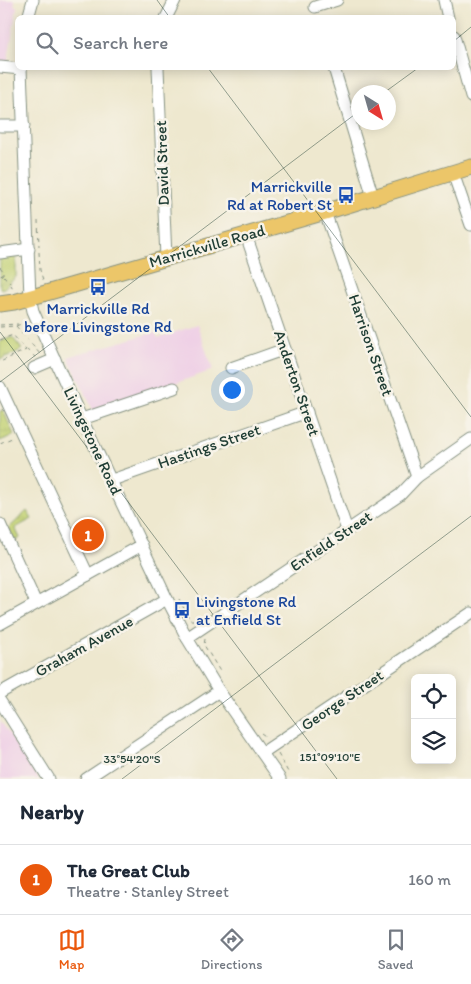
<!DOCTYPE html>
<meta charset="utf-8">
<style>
:root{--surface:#fff;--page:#f2f2f3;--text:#1f2937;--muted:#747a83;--line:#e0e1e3;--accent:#ea580c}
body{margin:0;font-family:Itim,sans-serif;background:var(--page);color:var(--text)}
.controls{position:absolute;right:15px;bottom:15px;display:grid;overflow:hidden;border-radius:8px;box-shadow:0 2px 12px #0003}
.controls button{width:45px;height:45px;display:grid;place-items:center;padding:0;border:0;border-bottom:1px solid var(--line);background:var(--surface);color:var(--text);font:25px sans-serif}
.compass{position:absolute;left:351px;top:85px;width:45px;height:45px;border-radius:50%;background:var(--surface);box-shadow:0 2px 12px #0003;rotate:143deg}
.you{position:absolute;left:231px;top:389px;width:18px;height:18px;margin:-12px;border:4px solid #fff;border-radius:50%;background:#1a73e8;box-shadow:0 0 0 8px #1a73e833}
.badge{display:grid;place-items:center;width:32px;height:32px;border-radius:50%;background:var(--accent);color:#fff;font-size:16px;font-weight:700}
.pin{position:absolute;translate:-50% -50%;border:2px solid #fff;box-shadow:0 1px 5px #0006}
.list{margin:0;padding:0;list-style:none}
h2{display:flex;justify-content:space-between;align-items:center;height:65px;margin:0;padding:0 20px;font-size:21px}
h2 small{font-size:16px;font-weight:400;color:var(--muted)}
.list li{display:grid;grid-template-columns:32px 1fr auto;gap:15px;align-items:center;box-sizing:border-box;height:70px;padding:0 20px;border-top:1px solid var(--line)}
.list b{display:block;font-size:19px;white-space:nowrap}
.list p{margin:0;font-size:16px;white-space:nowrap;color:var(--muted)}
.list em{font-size:16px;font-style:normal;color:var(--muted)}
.icon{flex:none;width:28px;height:28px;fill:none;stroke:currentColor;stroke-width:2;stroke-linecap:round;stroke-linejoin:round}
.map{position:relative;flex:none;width:471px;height:779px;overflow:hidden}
.search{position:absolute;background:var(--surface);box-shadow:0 2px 12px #0003;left:15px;right:15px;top:15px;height:55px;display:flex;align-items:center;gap:12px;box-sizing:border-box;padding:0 18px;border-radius:8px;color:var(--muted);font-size:19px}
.sheet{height:135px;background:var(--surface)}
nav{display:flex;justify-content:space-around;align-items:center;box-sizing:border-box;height:70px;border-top:1px solid var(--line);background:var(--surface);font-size:14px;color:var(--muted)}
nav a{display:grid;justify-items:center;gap:2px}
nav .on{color:var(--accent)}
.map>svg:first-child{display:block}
</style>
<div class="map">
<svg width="471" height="779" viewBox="0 0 471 779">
<defs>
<pattern id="grass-tufts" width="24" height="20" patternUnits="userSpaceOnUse" patternTransform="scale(1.25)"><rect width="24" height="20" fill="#c3d274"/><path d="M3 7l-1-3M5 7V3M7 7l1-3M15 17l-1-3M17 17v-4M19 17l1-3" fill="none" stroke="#a7b565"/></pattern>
</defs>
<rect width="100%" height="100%" fill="#f7f3e8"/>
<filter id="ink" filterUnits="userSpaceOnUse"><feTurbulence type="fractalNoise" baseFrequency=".02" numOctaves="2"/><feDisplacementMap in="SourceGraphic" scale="10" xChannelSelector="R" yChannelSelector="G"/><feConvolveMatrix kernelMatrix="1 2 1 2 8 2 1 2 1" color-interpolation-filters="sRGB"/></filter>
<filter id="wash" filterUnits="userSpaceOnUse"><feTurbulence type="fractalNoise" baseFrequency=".0096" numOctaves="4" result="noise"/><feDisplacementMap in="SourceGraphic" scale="20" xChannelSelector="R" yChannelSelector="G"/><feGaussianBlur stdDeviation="1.12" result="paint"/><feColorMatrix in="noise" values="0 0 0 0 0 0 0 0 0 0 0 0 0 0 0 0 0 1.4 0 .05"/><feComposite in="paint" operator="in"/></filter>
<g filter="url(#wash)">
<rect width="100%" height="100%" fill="#eee8cf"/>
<g fill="#efd0e6">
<polygon points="0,0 15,0 14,6 17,6 6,72 0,71"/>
<polygon points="197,325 213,370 94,412 68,357 155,332 158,338"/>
<polygon points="0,720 39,779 0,779"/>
</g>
<g fill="url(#grass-tufts)" stroke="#718854">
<polygon points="16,255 16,277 4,288 0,289 0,258"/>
<polygon points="12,337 21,348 21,350 0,360 0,342"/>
<polygon points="3,410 14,435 0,441 0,411"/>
<polygon points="27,511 32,519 15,528 20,538 15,541 9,528"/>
</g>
</g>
<g filter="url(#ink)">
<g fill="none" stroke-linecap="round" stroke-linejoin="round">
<g stroke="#869282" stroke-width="13">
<g id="minor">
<polyline points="444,0 448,18"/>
<polyline points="315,7 337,0"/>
<polyline points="28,18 33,0"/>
<polyline points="166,18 175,0"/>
<polyline points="454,36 471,97"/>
<polyline points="0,67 21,69"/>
<polyline points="21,68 30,297 33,311 77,409 167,599 187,638 219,691 280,779"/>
<polyline points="158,68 166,258"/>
<polyline points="334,68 373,197"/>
<polyline points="0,126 24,126"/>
<polyline points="453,173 471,225"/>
<polyline points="325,212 417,477"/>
<polyline points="246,235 347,530"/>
<polyline points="0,253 29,249"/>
<polyline points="34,368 55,359"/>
<polyline points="231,368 285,349"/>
<polyline points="0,387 88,575"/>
<polyline points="82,419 174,388"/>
<polyline points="112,480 307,412"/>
<polyline points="0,524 36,603"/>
<polyline points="0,624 142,545"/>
<polyline points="187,638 400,495 417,477 471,439"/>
<polyline points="0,693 167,599"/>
<polyline points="0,701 49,779"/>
<polyline points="262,753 471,613"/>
<polyline points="86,779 219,691"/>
</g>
</g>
<g stroke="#869282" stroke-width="17">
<polyline id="major" points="0,304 14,302 46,293 325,212 471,167"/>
</g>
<g stroke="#869282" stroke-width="1" stroke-dasharray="4 4" stroke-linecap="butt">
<polyline points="38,220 39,246"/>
<polyline points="39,252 40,270 43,280"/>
<polyline points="0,267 4,272 3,275 0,276"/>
<polyline points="4,276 11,284"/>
<polyline points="11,285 14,290"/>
<polyline points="0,325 18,324"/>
<polyline points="16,326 40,354"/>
<polyline points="0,327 16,326 26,322"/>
<polyline points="0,340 13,335 26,350 0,362"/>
<polyline points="27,350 35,357"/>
<polyline points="0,443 12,438"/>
<polyline points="179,599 190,620 195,620"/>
<polyline points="205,639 204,645 221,673"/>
<polyline points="261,733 268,738"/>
<polyline points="278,754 288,772"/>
</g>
<use href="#minor" stroke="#fff" stroke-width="11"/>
<use href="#major" stroke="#ecc669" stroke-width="15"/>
</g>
</g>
<path fill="none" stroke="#1f3d34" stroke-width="1" stroke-opacity="0.45" d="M157,0L170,18M454,41L471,27M208,68L471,417M385,92L418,68M0,332L337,779M0,382L358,112M122,779L471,516"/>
<defs>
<g id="bus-bare" transform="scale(1.35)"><path d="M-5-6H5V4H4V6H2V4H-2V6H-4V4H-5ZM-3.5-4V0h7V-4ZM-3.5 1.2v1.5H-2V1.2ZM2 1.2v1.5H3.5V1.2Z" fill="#1a4fb4" stroke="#f7f3e8" stroke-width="2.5" paint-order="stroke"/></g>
</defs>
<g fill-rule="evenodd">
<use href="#bus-bare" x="346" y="195"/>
<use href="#bus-bare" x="98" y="287"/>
<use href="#bus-bare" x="182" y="610"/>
</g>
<g text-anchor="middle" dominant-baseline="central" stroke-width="5" stroke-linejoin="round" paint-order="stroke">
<g font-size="16" fill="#1f3d34" stroke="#f7f3e8">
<text transform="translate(162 163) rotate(-92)">David Street</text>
<text transform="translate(207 246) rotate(-16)">Marrickville Road</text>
<text transform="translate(371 345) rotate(71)">Harrison Street</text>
<text transform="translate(297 383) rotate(71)">Anderton Street</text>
<text transform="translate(93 441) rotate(65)">Livingstone Road</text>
<text transform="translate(209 446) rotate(-19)">Hastings Street</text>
<text transform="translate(331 541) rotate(-34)">Enfield Street</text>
<text transform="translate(84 646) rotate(-29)">Graham Avenue</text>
<text transform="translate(342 700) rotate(-34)">George Street</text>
</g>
<g font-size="16" fill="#164399" stroke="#f7f3e8" text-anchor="end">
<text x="332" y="186">Marrickville<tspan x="332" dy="18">Rd at Robert St</tspan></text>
<text x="98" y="308" text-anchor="middle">Marrickville Rd<tspan x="98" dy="18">before Livingstone Rd</tspan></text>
<text x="196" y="601" text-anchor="start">Livingstone Rd<tspan x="196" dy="18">at Enfield St</tspan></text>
</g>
</g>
<g font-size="12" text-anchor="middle" fill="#1f3d34" stroke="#f7f3e8" stroke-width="5" stroke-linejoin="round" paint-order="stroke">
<text x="330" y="761">151°09'10"E</text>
<text x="132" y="763">33°54'20"S</text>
</g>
</svg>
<div class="controls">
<button><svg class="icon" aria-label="locate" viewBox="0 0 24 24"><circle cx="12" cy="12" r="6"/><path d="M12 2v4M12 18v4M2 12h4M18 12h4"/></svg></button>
<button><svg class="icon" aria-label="layers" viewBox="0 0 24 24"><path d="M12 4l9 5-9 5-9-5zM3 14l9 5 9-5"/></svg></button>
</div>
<svg class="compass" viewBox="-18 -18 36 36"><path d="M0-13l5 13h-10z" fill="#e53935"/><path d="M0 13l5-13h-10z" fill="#747a83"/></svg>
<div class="you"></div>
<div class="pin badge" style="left:88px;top:535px">1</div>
<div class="search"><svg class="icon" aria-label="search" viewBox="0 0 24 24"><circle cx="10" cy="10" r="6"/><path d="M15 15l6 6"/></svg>Search here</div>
</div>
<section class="sheet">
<h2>Nearby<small></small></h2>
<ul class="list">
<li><span class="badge">1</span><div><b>The Great Club</b><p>Theatre · Stanley Street</p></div><em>160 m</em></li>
</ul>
</section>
<nav>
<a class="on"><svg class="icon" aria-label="map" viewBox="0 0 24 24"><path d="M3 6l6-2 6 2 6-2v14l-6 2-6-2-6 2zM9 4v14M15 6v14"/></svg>Map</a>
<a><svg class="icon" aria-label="directions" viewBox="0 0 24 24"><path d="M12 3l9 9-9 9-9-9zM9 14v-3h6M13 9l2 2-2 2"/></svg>Directions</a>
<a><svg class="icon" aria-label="saved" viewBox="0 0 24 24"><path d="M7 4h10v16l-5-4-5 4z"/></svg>Saved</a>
</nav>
